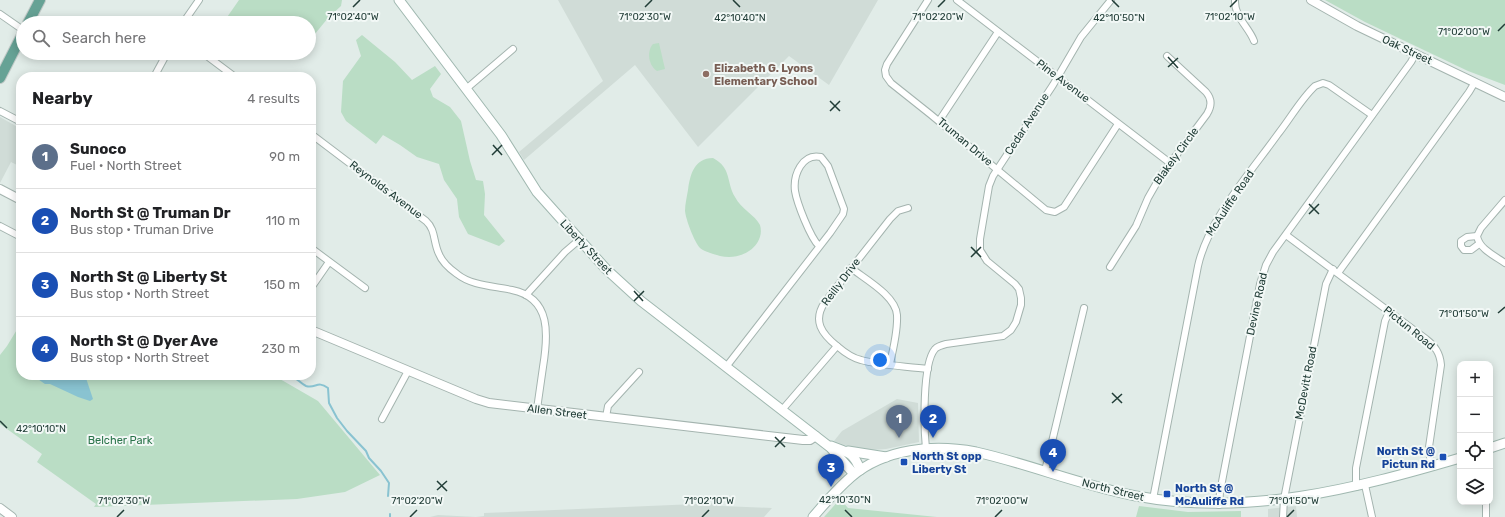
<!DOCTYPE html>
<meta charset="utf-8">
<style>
:root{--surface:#fff;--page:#f6f6f6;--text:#202124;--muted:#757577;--line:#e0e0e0;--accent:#b45309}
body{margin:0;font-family:Rubik,sans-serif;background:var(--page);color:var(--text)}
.controls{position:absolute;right:12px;bottom:12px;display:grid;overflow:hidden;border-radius:8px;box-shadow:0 2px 10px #0003}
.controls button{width:36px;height:36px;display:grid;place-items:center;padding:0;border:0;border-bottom:1px solid var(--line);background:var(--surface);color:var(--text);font:20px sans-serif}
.you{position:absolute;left:880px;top:360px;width:14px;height:14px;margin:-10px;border:3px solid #fff;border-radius:50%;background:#1a73e8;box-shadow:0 0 0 6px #1a73e833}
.badge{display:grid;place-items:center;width:26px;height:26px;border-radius:50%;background:var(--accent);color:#fff;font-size:13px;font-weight:700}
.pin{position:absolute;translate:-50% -33px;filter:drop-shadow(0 1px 2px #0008)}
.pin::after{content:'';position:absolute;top:21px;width:14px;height:12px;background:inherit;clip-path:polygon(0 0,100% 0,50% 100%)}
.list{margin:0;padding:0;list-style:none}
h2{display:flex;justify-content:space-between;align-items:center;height:52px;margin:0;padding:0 16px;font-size:17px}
h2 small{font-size:13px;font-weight:400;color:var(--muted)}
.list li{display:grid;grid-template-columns:26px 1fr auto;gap:12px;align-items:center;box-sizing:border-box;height:64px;padding:0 16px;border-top:1px solid var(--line)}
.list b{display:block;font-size:15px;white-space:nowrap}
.list p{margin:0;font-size:13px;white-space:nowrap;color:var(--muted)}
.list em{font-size:13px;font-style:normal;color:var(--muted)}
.icon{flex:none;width:22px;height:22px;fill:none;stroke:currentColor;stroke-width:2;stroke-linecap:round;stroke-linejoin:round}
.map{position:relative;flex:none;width:1505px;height:517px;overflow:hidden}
.search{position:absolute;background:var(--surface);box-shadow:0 2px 10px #0003;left:16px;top:16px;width:300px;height:44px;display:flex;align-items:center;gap:10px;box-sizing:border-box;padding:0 14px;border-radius:22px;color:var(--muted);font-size:15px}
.panel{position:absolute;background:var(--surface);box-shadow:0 2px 10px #0003;left:16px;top:72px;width:300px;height:308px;border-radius:16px}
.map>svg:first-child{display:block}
</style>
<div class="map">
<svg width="1505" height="517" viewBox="0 0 1505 517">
<rect width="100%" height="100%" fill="#e1ece8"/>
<g fill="#d0dcd7">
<polygon points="558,0 878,0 829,85 789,56 698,147 635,65 524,160 519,152 603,81"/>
<polygon points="0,117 21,129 21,167 11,162 0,183"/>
<polygon points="897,399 918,403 919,442 886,449 872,450 855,449 834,441 842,431"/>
<polygon points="831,458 839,464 841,468 841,474 836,480 824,468"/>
<polygon points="719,503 722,506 772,508 764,517 430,517 438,515 476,517 484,516 484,513"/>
<polygon points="1296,506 1297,517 1268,517 1268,509"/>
</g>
<g fill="#baddc5">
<polygon points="239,0 342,0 341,6 328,18 310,40 309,43 309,23 223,23"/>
<polygon points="1325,0 1505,0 1505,85 1468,71 1365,22"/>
<polygon points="362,35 395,62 412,80 435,66 441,74 430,89 433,97 450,107 461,121 470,161 476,180 483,181 485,194 484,215 505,241 499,246 468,234 459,217 457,199 444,180 439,164 417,157 400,145 383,135 376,144 346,121 341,112 343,81 361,56 356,40"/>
<path d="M659,43L665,69L657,71C649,66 646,52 653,44Z"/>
<path d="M713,158C732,168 726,182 735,197C741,209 755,215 760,225C763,235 758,245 749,251C740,257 730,258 720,256C714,254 705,252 700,248C694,241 686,220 685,211C685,204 687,196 688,190C690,175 694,158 713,158Z"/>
<polygon points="21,323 21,375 273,375 318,401 380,475 345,492 297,499 94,507 96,504 37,462 42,454 0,424 0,355 7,346"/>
<polygon points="840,499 848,508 937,517 824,517"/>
<polygon points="1139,506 1188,512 1241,511 1241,517 1136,517"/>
</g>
<polygon fill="#89c3d1" points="32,375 85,375 93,399 90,401 78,397 50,384 45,384"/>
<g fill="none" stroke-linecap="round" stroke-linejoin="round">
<g stroke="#89c3d1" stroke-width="2">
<path d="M290,375C297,378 300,383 306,386C316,389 317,380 328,388L329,403L337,418L347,431L366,451L369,458L381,471L389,483L388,496"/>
<polyline points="390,514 390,517"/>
</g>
<g stroke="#a4b4af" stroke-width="8">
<g id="minor">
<polyline points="928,0 887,64 885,70 886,76 891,83 930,114 1046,210 1055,212 1064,207 1118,124"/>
<polyline points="957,0 1170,163"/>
<path d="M1235,0C1234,17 1249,27 1254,41"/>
<polyline points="0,14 23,30"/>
<polyline points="183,23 199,0"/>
<polyline points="203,53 235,77"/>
<polyline points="154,77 167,53"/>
<polyline points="466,89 513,49"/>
<polyline points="0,111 21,122"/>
<polyline points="939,121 998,32"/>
<path d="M311,134L426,221C436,230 433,242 439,254C442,262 450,269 457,274C472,286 494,286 512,290C552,298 548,336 543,367C541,381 539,395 537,409"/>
<path d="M1505,200L1481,228L1477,236C1479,249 1495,256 1505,263"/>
<path d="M908,208L898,211L890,219L825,302C812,321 822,334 837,346C844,352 852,358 861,360C882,366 906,366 928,369"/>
<polyline points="0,226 21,237"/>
<path d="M1286,235L1426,339C1435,346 1440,353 1441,365L1429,447L1431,467"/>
<polyline points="1477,236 1467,237 1461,241 1461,246 1464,250 1471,250 1479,244"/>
<polyline points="311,248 365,288"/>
<path d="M1110,267L1136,226L1148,198L1160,177L1207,114C1212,106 1212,99 1206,92L1167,56"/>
<path d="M851,268C865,279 896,296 897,315C898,331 893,349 890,364"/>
<polyline points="1338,273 1469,92 1475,82"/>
<polyline points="311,288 329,262"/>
<polyline points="526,295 565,252 579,240"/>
<path d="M726,367L830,233L843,214L844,209L828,166L821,157C802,153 793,175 795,191C797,203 810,237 819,246"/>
<polyline points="782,410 837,346"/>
<polyline points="606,417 608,406 639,372"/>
<polyline points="382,419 408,371"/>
<path d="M926,449C924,429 922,364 935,349C938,346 942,345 946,344L1003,336L1011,330L1016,322L1021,305V298L1019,289L1015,284L987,261L980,250V239L989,186L993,176L1053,85L1081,37L1111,0"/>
<polyline points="1045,471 1084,308"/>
<polyline points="1365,485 1372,517"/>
<polyline points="1356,487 1356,468 1385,321 1389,312"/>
<path d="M1153,499L1198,266C1208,220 1250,173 1278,134C1290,119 1301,99 1315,86L1323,83L1329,85L1372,115"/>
<polyline points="1486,502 1486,517"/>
<polyline points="1219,505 1220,492 1260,284 1266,265 1273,252 1411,62 1416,53"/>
<polyline points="1283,517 1284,499 1326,284 1333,269"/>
</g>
</g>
<g stroke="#a4b4af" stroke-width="10">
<g id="tertiary">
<polyline points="1311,0 1357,26 1505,97"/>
<polyline points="0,189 21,200"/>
<polyline points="311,330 476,399 489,403 803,440 810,440 816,436"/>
<polyline points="0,508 12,517"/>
</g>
</g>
<g stroke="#a0b8b0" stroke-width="11">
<g id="secondary">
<polyline points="399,0 501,135 537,192 606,269 641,301 831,448 854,474"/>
<path d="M831,446C847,452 854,452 860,470"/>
<polyline points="1490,448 1505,443"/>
<polyline points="848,451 886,457"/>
<path d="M813,517C825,503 837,489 851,477C885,448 934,444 976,452C1030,464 1082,486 1136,496C1247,517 1354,489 1460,458"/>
</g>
</g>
<g stroke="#c1c9c7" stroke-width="12">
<g id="primary">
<polyline points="28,23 40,0"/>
<polyline points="0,78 23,33"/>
</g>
</g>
<use href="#minor" stroke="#fff" stroke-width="6"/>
<use href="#tertiary" stroke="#fff" stroke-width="8"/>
<use href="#secondary" stroke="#fff" stroke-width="9"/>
<use href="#primary" stroke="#66a295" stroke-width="10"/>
</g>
<path fill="none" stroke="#213d37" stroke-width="1.5" d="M733,0L740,7M1112,0L1119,7M353,7L360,0M645,7L652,0M938,7L945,0M1230,7L1237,0M1498,31L1505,24M1168,57L1178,68M1168,67L1178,58M830,101L840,111M830,111L840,101M493,145L502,155M492,155L502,145M1309,204L1319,214M1309,214L1319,204M971,247L981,257M971,257L981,247M634,291L643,301M634,301L644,291M1498,313L1505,307M1112,393L1122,403M1112,403L1122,394M0,421L7,428M775,437L785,447M775,447L785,437M437,481L447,491M437,490L447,481M845,510L852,517M117,517L124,510M410,517L417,510M702,517L709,510M995,517L1002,510M1287,517L1294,510"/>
<circle fill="#8d6e63" stroke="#f2f8f6" stroke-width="1.5" cx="706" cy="74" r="4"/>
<g fill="#1a4fb4" stroke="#f2f8f6" stroke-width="1.5">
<rect x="1439" y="453" width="8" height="8" rx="2"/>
<rect x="900" y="458" width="8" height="8" rx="2"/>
<rect x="1163" y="490" width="8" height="8" rx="2"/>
</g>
<g text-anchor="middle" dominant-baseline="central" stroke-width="4" stroke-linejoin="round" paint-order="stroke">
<g font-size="11" fill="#213d37" stroke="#f2f8f6">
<text transform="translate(1407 50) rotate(25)">Oak Street</text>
<text transform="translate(1063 81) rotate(37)">Pine Avenue</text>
<text transform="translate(1027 124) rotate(-57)">Cedar Avenue</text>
<text transform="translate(965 142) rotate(40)">Truman Drive</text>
<text transform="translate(1176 156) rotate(-54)">Blakely Circle</text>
<text transform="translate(386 190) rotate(37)">Reynolds Avenue</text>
<text transform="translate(1230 203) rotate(-56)">McAuliffe Road</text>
<text transform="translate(586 247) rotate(47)">Liberty Street</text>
<text transform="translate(841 282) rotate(-53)">Reilly Drive</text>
<text transform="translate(1257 304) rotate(-78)">Devine Road</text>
<text transform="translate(1409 328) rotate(39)">Pictun Road</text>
<text transform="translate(1306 383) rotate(-79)">McDevitt Road</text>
<text transform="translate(557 412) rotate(7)">Allen Street</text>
<text transform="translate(1113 490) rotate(14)">North Street</text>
</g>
<g font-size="11" font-weight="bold" fill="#785e54" stroke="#f2f8f6" text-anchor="start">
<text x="714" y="68">Elizabeth G. Lyons<tspan x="714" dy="13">Elementary School</tspan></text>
</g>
<g font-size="11" fill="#2b744b" stroke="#f2f8f6">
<text x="120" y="440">Belcher Park</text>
</g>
<g font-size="11" font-weight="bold" fill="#164399" stroke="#f2f8f6" text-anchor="start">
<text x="1435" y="451" text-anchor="end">North St @<tspan x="1435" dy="13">Pictun Rd</tspan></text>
<text x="912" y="456">North St opp<tspan x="912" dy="13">Liberty St</tspan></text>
<text x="1175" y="488">North St @<tspan x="1175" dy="13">McAuliffe Rd</tspan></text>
</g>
</g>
<g font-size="10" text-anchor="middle" fill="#213d37" stroke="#f2f8f6" stroke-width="4" stroke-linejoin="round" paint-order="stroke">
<text x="353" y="20">71°02'40"W</text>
<text x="645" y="20">71°02'30"W</text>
<text x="938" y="20">71°02'20"W</text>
<text x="1230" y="20">71°02'10"W</text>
<text x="740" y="21">42°10'40"N</text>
<text x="1119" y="21">42°10'50"N</text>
<text x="1464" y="35">71°02'00"W</text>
<text x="1464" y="317">71°01'50"W</text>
<text x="41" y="432">42°10'10"N</text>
<text x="845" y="503">42°10'30"N</text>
<text x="124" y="504">71°02'30"W</text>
<text x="417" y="504">71°02'20"W</text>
<text x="709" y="504">71°02'10"W</text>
<text x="1002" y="504">71°02'00"W</text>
<text x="1294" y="504">71°01'50"W</text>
</g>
</svg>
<div class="controls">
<button>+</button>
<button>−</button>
<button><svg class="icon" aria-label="locate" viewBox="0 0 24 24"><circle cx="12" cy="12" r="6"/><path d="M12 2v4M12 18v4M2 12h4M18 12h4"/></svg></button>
<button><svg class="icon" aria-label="layers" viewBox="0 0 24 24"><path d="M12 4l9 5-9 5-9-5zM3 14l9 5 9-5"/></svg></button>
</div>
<div class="you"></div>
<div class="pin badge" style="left:899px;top:438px;background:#5c6f8a">1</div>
<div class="pin badge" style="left:933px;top:438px;background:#1a4fb4">2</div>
<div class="pin badge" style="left:831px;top:487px;background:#1a4fb4">3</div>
<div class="pin badge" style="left:1053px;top:472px;background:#1a4fb4">4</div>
<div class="search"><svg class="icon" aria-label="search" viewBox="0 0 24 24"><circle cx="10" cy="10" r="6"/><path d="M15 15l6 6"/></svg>Search here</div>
<section class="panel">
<h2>Nearby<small>4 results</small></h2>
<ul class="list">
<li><span class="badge" style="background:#5c6f8a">1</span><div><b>Sunoco</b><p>Fuel · North Street</p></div><em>90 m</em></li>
<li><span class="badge" style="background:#1a4fb4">2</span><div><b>North St @ Truman Dr</b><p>Bus stop · Truman Drive</p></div><em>110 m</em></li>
<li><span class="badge" style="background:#1a4fb4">3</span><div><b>North St @ Liberty St</b><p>Bus stop · North Street</p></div><em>150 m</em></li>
<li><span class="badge" style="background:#1a4fb4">4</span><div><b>North St @ Dyer Ave</b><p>Bus stop · North Street</p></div><em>230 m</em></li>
</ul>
</section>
</div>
